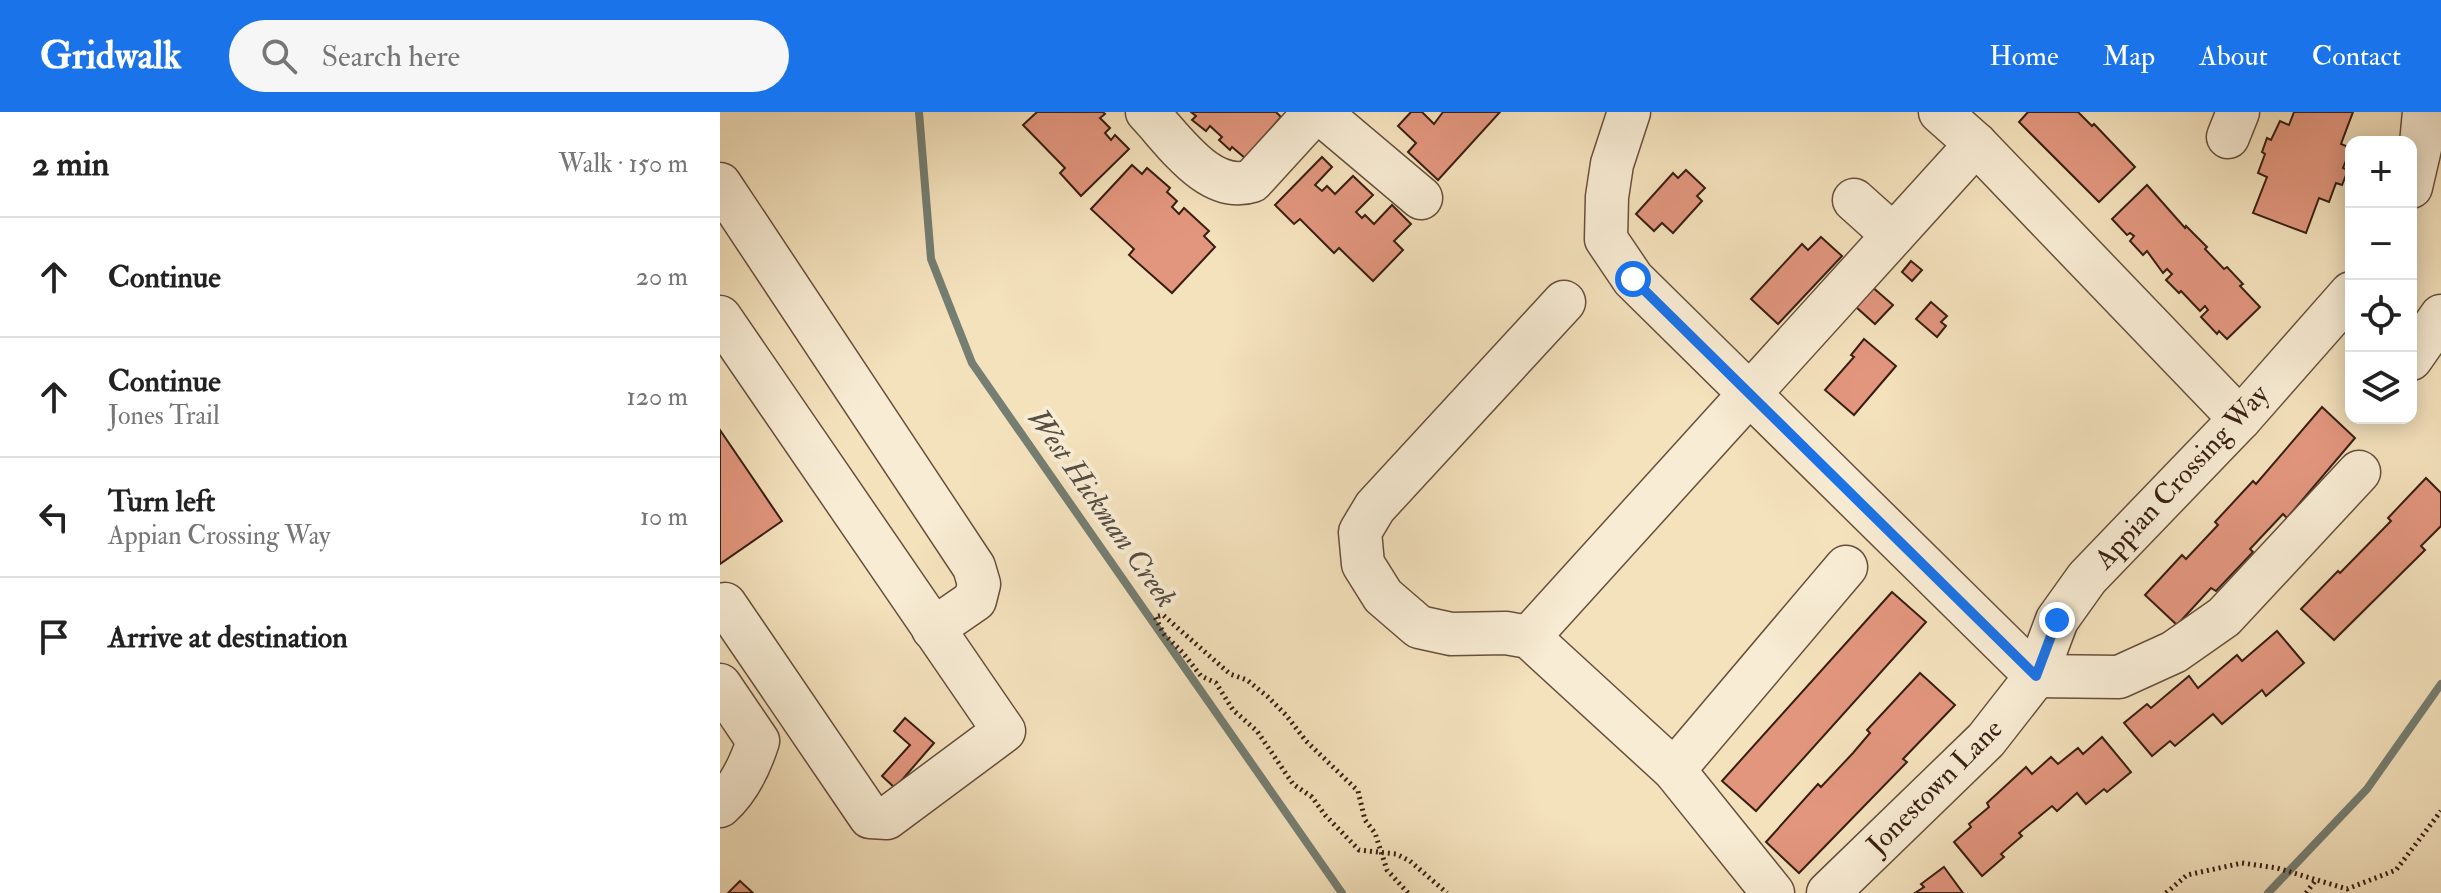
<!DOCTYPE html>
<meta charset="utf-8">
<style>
:root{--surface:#fff;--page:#f6f6f6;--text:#222;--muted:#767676;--line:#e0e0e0;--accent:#1a73e8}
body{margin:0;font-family:"IM FELL Double Pica",serif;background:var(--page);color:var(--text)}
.controls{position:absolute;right:24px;top:24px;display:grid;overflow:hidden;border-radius:16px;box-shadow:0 4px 20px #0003}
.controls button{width:72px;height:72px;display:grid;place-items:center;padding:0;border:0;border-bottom:2px solid var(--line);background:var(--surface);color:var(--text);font:40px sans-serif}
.stop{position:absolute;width:24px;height:24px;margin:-18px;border:6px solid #1a73e8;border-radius:50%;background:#fff}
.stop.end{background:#1a73e8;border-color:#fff;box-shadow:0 2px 8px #0008}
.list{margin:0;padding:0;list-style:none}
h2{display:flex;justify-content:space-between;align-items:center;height:104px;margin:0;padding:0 32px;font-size:34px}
h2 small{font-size:26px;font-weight:400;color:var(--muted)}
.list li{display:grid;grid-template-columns:52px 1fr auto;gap:24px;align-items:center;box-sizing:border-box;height:120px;padding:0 32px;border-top:2px solid var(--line)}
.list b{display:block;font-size:30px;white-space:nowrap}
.list p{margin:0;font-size:26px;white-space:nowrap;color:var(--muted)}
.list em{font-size:26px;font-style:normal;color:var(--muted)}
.icon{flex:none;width:44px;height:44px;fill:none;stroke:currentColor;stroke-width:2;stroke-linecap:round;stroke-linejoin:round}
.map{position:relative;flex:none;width:1721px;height:781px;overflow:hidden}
header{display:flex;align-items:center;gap:48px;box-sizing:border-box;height:112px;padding:0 40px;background:var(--accent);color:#fff}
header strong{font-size:38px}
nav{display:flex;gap:44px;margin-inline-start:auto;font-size:28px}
.search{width:560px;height:72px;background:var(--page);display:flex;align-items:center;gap:20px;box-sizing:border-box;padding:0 28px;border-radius:44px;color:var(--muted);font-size:30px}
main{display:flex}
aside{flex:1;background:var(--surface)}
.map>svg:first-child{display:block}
</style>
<header>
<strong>Gridwalk</strong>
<div class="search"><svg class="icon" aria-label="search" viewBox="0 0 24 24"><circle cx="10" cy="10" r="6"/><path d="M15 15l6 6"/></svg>Search here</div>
<nav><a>Home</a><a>Map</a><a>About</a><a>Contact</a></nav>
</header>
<main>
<aside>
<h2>2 min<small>Walk · 150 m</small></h2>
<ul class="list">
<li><svg class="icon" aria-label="ahead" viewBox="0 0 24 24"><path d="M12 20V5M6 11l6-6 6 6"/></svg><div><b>Continue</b></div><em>20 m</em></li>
<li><svg class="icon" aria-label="ahead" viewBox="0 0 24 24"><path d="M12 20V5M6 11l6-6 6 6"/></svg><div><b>Continue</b><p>Jones Trail</p></div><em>120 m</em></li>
<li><svg class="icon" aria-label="left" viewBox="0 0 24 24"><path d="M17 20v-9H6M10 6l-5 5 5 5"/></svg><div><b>Turn left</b><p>Appian Crossing Way</p></div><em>10 m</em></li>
<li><svg class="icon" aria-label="arrive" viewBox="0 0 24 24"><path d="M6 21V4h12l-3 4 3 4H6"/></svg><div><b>Arrive at destination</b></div></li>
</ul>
</aside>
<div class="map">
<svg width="1721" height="781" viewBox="0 0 1721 781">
<rect width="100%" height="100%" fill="#f4e2bd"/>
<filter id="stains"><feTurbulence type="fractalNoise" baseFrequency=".0025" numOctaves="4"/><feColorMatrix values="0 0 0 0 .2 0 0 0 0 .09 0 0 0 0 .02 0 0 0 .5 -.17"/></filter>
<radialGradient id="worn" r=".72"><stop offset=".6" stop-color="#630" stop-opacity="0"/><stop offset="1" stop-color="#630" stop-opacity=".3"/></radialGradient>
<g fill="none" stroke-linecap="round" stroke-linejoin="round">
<g stroke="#747e72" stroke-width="8">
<polyline points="199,0 211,147 252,251 622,781"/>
<polyline points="1548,781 1647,677 1721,572"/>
</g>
</g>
<g fill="#e2967e" stroke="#381e12" stroke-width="2">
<polygon points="317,0 383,0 385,2 380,6 390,16 385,21 391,28 395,23 409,37 361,84 340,61 345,56 303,13"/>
<polygon points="471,0 556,0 561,5 525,46 512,35 510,38 499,28 502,25 490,14 486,19 472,8 476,4"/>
<polygon points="691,0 702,0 714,12 723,0 780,0 718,68 688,40 696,31 678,14"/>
<polygon points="1308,0 1358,0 1372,14 1374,12 1415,55 1379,90 1299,10"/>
<polygon points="1574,0 1633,0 1621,32 1631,36 1623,56 1628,58 1622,73 1616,71 1609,90 1599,86 1586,121 1533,101 1547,65 1538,61 1545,42 1542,40 1547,26 1551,28 1560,9 1569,13"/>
<polygon points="602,45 612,55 595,73 602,79 607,74 615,82 633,64 653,83 636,100 642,106 645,103 654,112 672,93 691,112 674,129 683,138 653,169 619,136 614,141 580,107 574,112 555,93"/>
<polygon points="412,53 422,62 427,56 450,76 447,80 457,89 452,95 459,102 464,96 489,119 484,124 495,135 452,181 409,143 414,137 371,97"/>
<polygon points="966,58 985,76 977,84 982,89 953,121 942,111 934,119 916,102 953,61 958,66"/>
<polygon points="1427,73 1465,116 1466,114 1487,135 1485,137 1504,157 1507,155 1523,172 1520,174 1540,195 1507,227 1499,219 1497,222 1481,205 1488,198 1485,194 1480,199 1461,179 1459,181 1446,168 1452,162 1447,157 1443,161 1427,139 1423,143 1410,129 1414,124 1410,121 1407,123 1392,107"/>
<polygon points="1101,125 1122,144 1058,212 1031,187 1082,132 1088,138"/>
<polygon points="1191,149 1202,158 1192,169 1182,160"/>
<polygon points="1150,173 1173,193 1155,212 1136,195"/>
<polygon points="1211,190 1227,204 1221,210 1226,214 1217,225 1196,207"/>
<polygon points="1144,227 1176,254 1134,303 1105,278 1134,245 1131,243"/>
<polygon points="1602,295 1635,326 1567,406 1563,402 1530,437 1533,440 1496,479 1491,476 1457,513 1425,483 1462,443 1466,447 1498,413 1495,410 1533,369 1536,372"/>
<polygon points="0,318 62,409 0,452"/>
<polygon points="1706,366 1721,381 1721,414 1701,434 1705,438 1614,528 1581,497 1618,459 1620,461 1671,409 1668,406"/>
<polygon points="1172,480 1206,510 1036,699 1002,669"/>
<polygon points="1557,519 1584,551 1546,584 1542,578 1502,612 1493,602 1455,634 1450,629 1432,644 1404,611 1427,592 1431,596 1469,564 1478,576 1517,543 1522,549"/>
<polygon points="1200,561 1235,593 1183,647 1187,650 1079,761 1046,730 1098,672 1101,675 1133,641 1150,621 1147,618"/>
<polygon points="185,606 214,631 175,676 162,664 190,633 174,619"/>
<polygon points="1382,625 1411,660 1387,680 1384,677 1366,692 1357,681 1337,699 1332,694 1299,721 1302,724 1281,742 1284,745 1262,764 1234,730 1251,715 1249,712 1269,695 1267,691 1306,655 1312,662 1331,645 1338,652 1358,636 1363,642"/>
<polygon points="1224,755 1243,781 1195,781 1204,775 1201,772"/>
<polygon points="20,769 33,781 8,781"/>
</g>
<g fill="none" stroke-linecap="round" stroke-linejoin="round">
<g stroke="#674f3d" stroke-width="45">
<g id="minor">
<path d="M427,0C454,28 489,83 532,69L595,0"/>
<polyline points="599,0 701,86"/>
<polyline points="909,0 892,52 887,85 886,127 913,167 1316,564"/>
<polyline points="1220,0 1256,32 1520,307"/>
<polyline points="1508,25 1518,0"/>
<polyline points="0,72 254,455 259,472 255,488 213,517"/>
<polyline points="1691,75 1701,32 1704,0"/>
<polyline points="1134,88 1173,123"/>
<polyline points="844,190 655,395 640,420 643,452 663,484 699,515 731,522 786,521 809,525 954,658 1053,781"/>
<polyline points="0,205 284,619 167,706 150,705 5,492"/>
<polyline points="1691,247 1721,204"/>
<polyline points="809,525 1256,32"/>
<polyline points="1316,564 1399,565 1454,540 1504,505 1639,360"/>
<path d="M0,573L38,629C30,654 19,677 0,694"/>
<polyline points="954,658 1126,455"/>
<polyline points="1108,781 1266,628 1316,564 1337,508 1367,466 1520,307 1631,181"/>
</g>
</g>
<g stroke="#381e12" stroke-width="5" stroke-dasharray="2 4" stroke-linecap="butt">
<polyline points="688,781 667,758 655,721 645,708 638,679 586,629 566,603 548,585 527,568 510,562 443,503 435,505 444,522 463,541 481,564 496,571 513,598 537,619 573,672 592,685 605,703 639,738 676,742 690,749 727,781"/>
<polyline points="1446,781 1467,763 1522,751 1557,756 1627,777 1676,758 1721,699"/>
<polyline points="1586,781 1595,769"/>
</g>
<use href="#minor" stroke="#f8ecd4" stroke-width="42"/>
</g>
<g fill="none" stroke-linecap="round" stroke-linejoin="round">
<polyline stroke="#1a73e8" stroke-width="10" points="913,167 1316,564 1337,508"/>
</g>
<g text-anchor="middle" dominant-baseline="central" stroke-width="8" stroke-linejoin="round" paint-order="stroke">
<g font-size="28" fill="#381e12" stroke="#f8ecd4">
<text transform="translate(1462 365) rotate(-47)">Appian Crossing Way</text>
<text transform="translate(1215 675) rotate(-45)">Jonestown Lane</text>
</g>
<g font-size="30" font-style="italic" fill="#564e42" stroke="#f8ecd4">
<text transform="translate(382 396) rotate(55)">West Hickman Creek</text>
</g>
</g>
<rect width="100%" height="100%" filter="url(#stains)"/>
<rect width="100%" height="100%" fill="url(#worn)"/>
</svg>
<div class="controls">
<button>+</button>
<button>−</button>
<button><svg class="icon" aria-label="locate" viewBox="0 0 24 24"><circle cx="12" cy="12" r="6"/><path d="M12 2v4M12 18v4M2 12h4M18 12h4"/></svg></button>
<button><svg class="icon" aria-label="layers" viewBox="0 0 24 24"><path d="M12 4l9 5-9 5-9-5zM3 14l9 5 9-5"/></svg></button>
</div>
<div class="stop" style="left:913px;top:167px"></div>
<div class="stop end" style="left:1337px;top:508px"></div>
</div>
</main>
